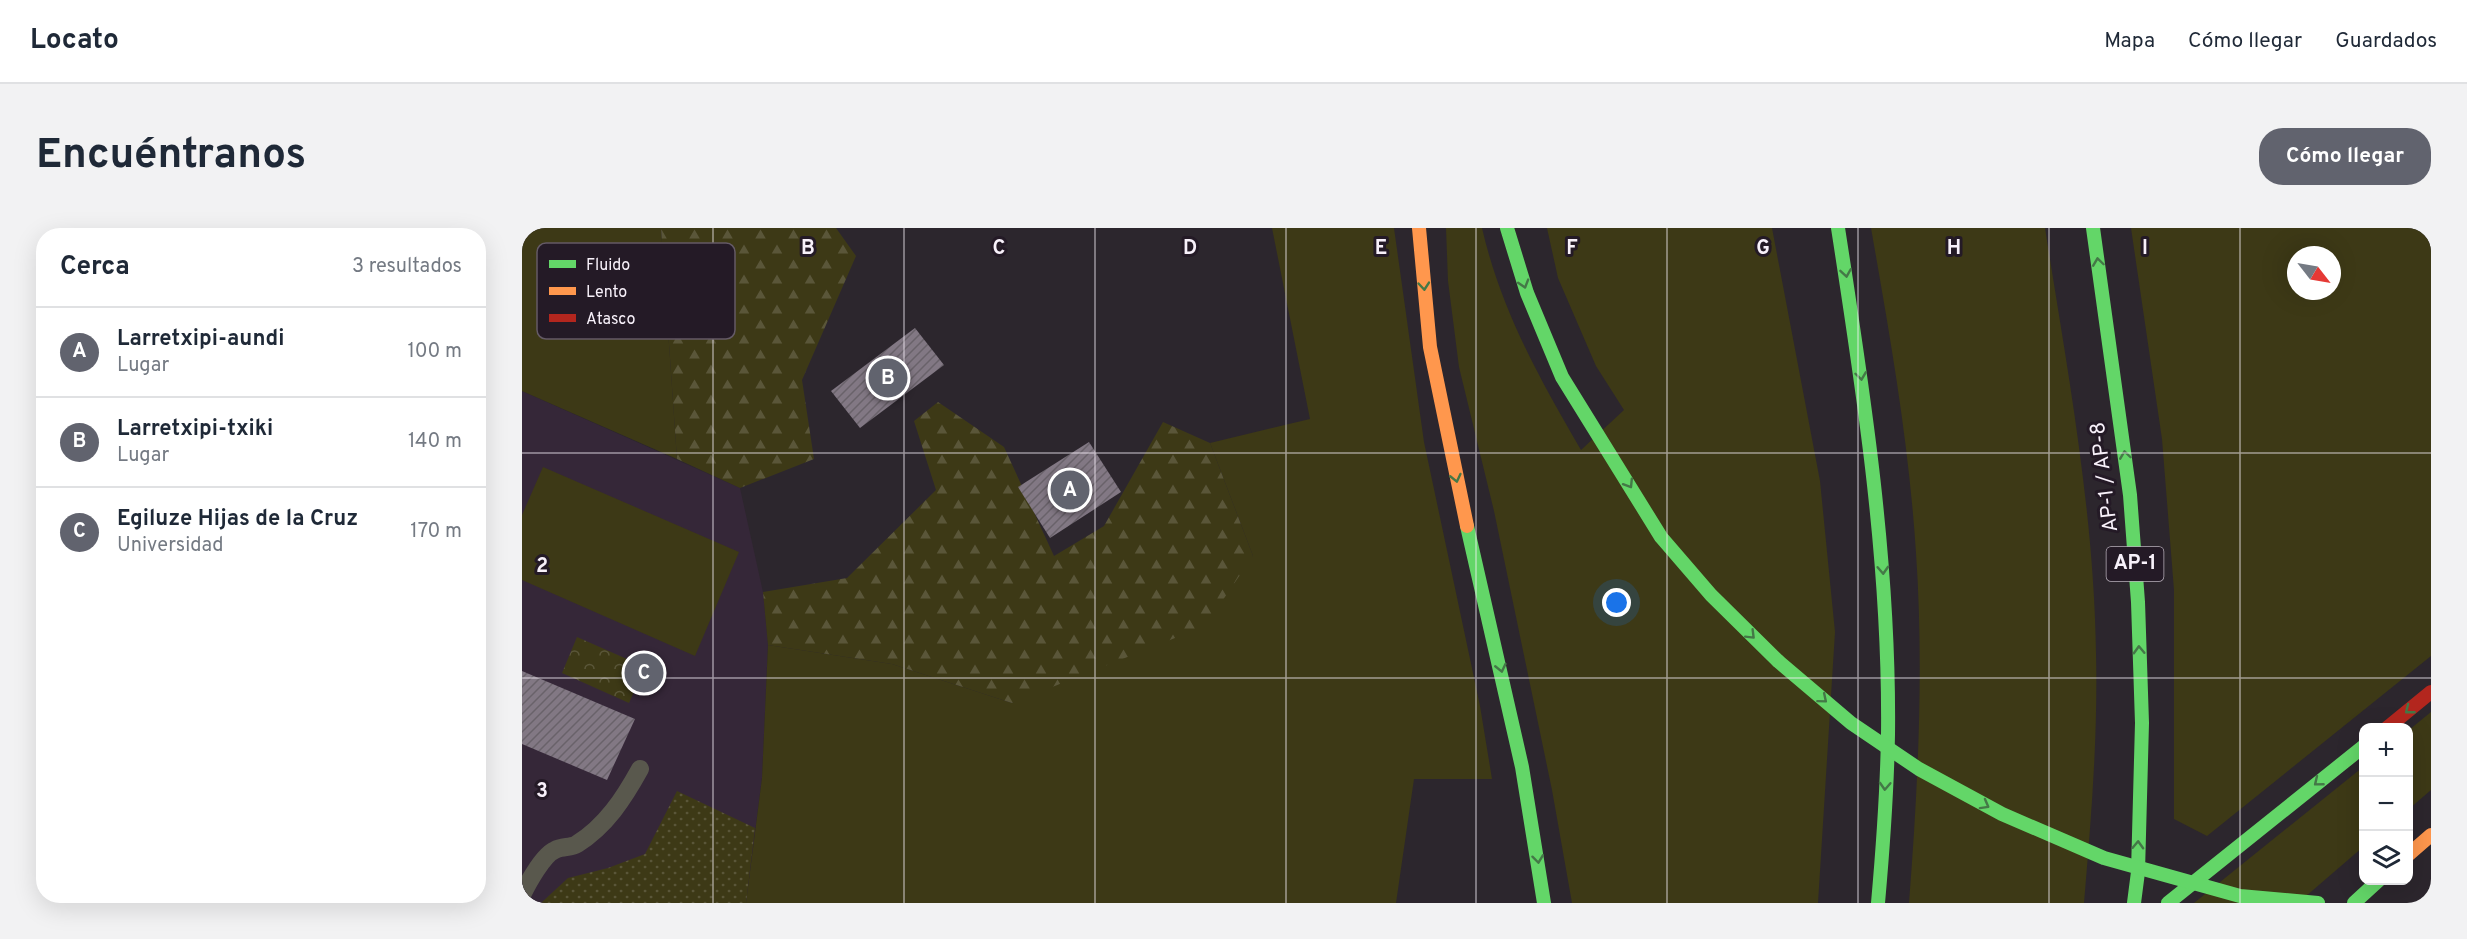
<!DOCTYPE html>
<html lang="es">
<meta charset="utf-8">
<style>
:root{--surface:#fff;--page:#f2f2f3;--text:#1f2937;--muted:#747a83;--line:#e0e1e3;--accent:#61636e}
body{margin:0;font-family:Overpass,sans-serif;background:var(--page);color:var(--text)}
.controls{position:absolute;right:18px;bottom:18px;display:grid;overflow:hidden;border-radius:12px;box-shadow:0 6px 24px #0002}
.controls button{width:54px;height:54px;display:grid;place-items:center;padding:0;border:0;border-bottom:2px solid var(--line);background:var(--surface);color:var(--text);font:30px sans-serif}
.compass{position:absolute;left:1765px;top:18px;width:54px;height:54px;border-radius:50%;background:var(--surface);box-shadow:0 6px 24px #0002;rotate:121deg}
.you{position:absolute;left:1095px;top:375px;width:21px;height:21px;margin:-15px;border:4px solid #fff;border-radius:50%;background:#1a73e8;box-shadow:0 0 0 9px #1a73e833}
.badge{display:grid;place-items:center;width:39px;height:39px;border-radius:50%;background:var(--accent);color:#fff;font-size:20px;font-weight:700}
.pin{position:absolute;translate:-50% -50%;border:3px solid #fff;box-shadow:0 2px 6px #0006}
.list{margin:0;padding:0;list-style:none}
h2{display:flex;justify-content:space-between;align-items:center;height:78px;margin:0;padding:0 24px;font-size:26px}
h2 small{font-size:20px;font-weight:400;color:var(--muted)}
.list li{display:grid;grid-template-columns:39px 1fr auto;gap:18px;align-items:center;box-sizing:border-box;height:90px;padding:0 24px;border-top:2px solid var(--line)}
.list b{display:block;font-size:22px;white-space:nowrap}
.list p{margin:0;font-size:20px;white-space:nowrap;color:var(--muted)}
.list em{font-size:20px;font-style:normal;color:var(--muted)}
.icon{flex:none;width:33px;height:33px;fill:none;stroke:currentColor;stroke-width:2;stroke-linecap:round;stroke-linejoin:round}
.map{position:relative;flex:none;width:1909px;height:675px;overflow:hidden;border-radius:24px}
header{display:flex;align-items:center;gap:36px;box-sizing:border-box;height:84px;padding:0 30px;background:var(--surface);border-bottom:2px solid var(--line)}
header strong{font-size:28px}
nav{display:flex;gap:33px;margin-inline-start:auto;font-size:21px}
.intro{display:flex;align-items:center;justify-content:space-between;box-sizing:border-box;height:144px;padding:0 36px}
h1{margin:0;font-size:42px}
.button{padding:15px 27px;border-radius:24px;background:var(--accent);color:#fff;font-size:21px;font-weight:700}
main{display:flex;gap:36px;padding:0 36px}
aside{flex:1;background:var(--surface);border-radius:24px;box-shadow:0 6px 24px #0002}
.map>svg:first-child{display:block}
</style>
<header>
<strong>Locato</strong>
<nav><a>Mapa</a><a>Cómo llegar</a><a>Guardados</a></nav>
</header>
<div class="intro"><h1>Encuéntranos</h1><a class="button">Cómo llegar</a></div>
<main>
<aside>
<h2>Cerca<small>3 resultados</small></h2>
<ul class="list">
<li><span class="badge">A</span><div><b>Larretxipi-aundi</b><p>Lugar</p></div><em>100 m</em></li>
<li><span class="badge">B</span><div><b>Larretxipi-txiki</b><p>Lugar</p></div><em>140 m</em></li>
<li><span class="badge">C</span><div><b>Egiluze Hijas de la Cruz</b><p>Universidad</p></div><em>170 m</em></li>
</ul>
</aside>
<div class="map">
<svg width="1909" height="675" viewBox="0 0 1909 675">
<defs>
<pattern id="forest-firs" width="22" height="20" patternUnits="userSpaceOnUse" patternTransform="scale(1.5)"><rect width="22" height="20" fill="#3d3916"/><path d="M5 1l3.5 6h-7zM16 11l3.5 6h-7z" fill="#5a5639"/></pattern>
<pattern id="park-crowns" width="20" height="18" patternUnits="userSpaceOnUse" patternTransform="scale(1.5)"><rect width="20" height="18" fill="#3d3916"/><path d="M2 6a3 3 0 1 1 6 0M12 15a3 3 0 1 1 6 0" fill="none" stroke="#5a5639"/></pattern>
<pattern id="garden-dots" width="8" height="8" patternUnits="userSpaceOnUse" patternTransform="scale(1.5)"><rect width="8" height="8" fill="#3d3916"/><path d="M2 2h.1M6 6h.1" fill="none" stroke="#5a5639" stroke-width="1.8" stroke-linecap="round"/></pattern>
<pattern id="building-hatch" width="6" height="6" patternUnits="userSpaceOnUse" patternTransform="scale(1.5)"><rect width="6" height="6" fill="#827884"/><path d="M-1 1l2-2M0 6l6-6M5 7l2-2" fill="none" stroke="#69626a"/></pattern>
</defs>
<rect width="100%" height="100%" fill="#2c262d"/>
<polygon fill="#352738" points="0,163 218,260 241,364 246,417 240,550 224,675 0,675"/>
<g fill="#3d3916" fill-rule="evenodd">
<polygon points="0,0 139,0 155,231 0,163"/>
<polygon points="750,0 872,0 902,214 958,478 970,551 892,551 874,675 224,675 240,550 246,417 370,436 490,475 731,328 688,215 788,191"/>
<path d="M924,0H960C979,82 1017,150 1059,222L1102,182L1074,138L1036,50L1025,0H1250L1298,253L1313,404L1296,675H1050L1030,562L972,283L937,139L926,53Z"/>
<path d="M1349,0H1523C1545,140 1572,282 1574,425C1576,509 1569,592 1562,675H1387C1396,559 1402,441 1394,325C1387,215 1368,108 1349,0Z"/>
<path d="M1609,0H1909V428L1685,608L1652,591V362L1640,211ZM1774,27H1810V63H1774Z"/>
<polygon points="21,239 217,324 173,428 0,352 0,287"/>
<polygon points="1909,484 1909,562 1887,581 1887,502"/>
<polygon points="1841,539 1841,619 1776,675 1672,675"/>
</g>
<g fill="url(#forest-firs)">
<polygon points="139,0 314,0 334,28 280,152 292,231 218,260 155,231"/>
<polygon points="416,174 482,219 532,328 582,298 641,194 688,215 731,328 683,398 490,475 370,436 246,417 241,364 325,350 414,262 392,193"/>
</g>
<polygon fill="url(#park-crowns)" points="55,409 123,439 107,475 40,445"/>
<polygon fill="url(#garden-dots)" points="155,563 233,600 224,675 19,675 46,650 86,640 123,626"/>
<g fill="url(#building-hatch)">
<polygon points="393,100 422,137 338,200 309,163"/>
<polygon points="567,214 599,264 528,310 496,259"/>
<polygon points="0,443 113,491 85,552 0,516"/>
</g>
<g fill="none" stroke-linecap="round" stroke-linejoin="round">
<path stroke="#59584d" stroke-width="18" d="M0,667C6,655 21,627 33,622C40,618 49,620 55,616C84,598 102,570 118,541"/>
<g stroke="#63d668" stroke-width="14">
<polyline points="985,0 1005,65 1040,149 1139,309 1189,367 1256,433"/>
<path d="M1316,0C1342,167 1368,337 1366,507C1365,563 1361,619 1356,675"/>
<polyline points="1571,0 1608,267 1616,374 1620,495 1616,644 1612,675"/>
<polyline points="945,298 1000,539 1022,675"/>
<polyline points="1646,675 1842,518"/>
<polyline points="1832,675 1857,652"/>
</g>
<g stroke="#ff974d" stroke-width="14">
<polyline points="897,0 908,119 945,298"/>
<polyline points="1886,627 1909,607"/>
</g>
<polyline stroke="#b3261e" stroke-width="14" points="1865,500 1909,464"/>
<polyline stroke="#63d668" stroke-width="14" points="1256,433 1329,495 1397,541 1480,586 1582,630 1718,668 1796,675"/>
</g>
<defs><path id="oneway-chevron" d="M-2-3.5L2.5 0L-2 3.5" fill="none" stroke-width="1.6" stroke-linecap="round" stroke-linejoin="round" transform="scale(1.5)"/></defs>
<g stroke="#447847">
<use href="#oneway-chevron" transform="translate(1576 34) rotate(-98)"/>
<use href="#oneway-chevron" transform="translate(1324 45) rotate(81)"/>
<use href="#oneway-chevron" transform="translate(1002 56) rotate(73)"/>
<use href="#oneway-chevron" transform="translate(902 58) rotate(85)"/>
<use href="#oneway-chevron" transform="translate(1339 148) rotate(82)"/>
<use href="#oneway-chevron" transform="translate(1603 227) rotate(-98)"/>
<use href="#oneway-chevron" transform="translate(934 250) rotate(77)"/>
<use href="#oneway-chevron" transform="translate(1107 256) rotate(58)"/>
<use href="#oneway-chevron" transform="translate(1361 342) rotate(87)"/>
<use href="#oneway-chevron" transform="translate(1229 407) rotate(45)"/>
<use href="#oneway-chevron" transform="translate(1617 422) rotate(-92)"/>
<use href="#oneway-chevron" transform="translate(979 440) rotate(77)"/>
<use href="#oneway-chevron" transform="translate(1301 471) rotate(40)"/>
<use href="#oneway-chevron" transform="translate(1887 482) rotate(142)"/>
<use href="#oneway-chevron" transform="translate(1796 554) rotate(141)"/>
<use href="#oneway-chevron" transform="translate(1363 558) rotate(93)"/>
<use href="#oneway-chevron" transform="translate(1463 577) rotate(29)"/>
<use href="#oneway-chevron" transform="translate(1616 617) rotate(-88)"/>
<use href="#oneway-chevron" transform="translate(1016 631) rotate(83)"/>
</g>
<path fill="none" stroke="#f8f1fa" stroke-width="1.5" stroke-opacity="0.55" d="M191,0V675M382,0V675M573,0V675M764,0V675M954,0V675M1145,0V675M1336,0V675M1527,0V675M1718,0V675M0,225H1909M0,450H1909"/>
<g text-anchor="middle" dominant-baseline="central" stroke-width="6" stroke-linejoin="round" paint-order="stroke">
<rect fill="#241a26" stroke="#b8b0ba" stroke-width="1.5" x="1584.5" y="319" width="57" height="34" rx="4.5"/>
<g font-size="20" font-weight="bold" fill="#f8f1fa">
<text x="1613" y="336">AP-1</text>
</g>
<g font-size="21" fill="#f8f1fa" stroke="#241a26">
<text transform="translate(1583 249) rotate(-97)">AP-1 / AP-8</text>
</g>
</g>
<rect x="15" y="15" width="198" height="96" rx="9" fill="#241a26" stroke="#645a66" stroke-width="1.5"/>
<rect x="27" y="32" width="27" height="8" fill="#63d668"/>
<rect x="27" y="59" width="27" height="8" fill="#ff974d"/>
<rect x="27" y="86" width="27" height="8" fill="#b3261e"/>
<g font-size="16" fill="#f8f1fa">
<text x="64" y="42">Fluido</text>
<text x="64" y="69">Lento</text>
<text x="64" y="96">Atasco</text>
</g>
<g font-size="20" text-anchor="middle" font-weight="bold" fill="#f8f1fa" stroke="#241a26" stroke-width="6" stroke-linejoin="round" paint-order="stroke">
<text x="286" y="26">B</text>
<text x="477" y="26">C</text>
<text x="668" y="26">D</text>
<text x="859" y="26">E</text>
<text x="1050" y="26">F</text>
<text x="1241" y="26">G</text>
<text x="1432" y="26">H</text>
<text x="1623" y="26">I</text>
<text x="20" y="344">2</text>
<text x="20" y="569">3</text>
</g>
</svg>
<div class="controls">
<button>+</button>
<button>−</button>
<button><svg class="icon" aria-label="layers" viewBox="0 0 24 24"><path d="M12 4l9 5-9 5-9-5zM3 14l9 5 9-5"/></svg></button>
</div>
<svg class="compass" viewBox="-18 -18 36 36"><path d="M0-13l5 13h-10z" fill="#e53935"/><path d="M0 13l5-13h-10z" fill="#747a83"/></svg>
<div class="you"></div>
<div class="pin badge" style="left:548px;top:262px">A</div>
<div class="pin badge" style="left:366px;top:150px">B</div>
<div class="pin badge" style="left:122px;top:445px">C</div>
</div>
</main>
